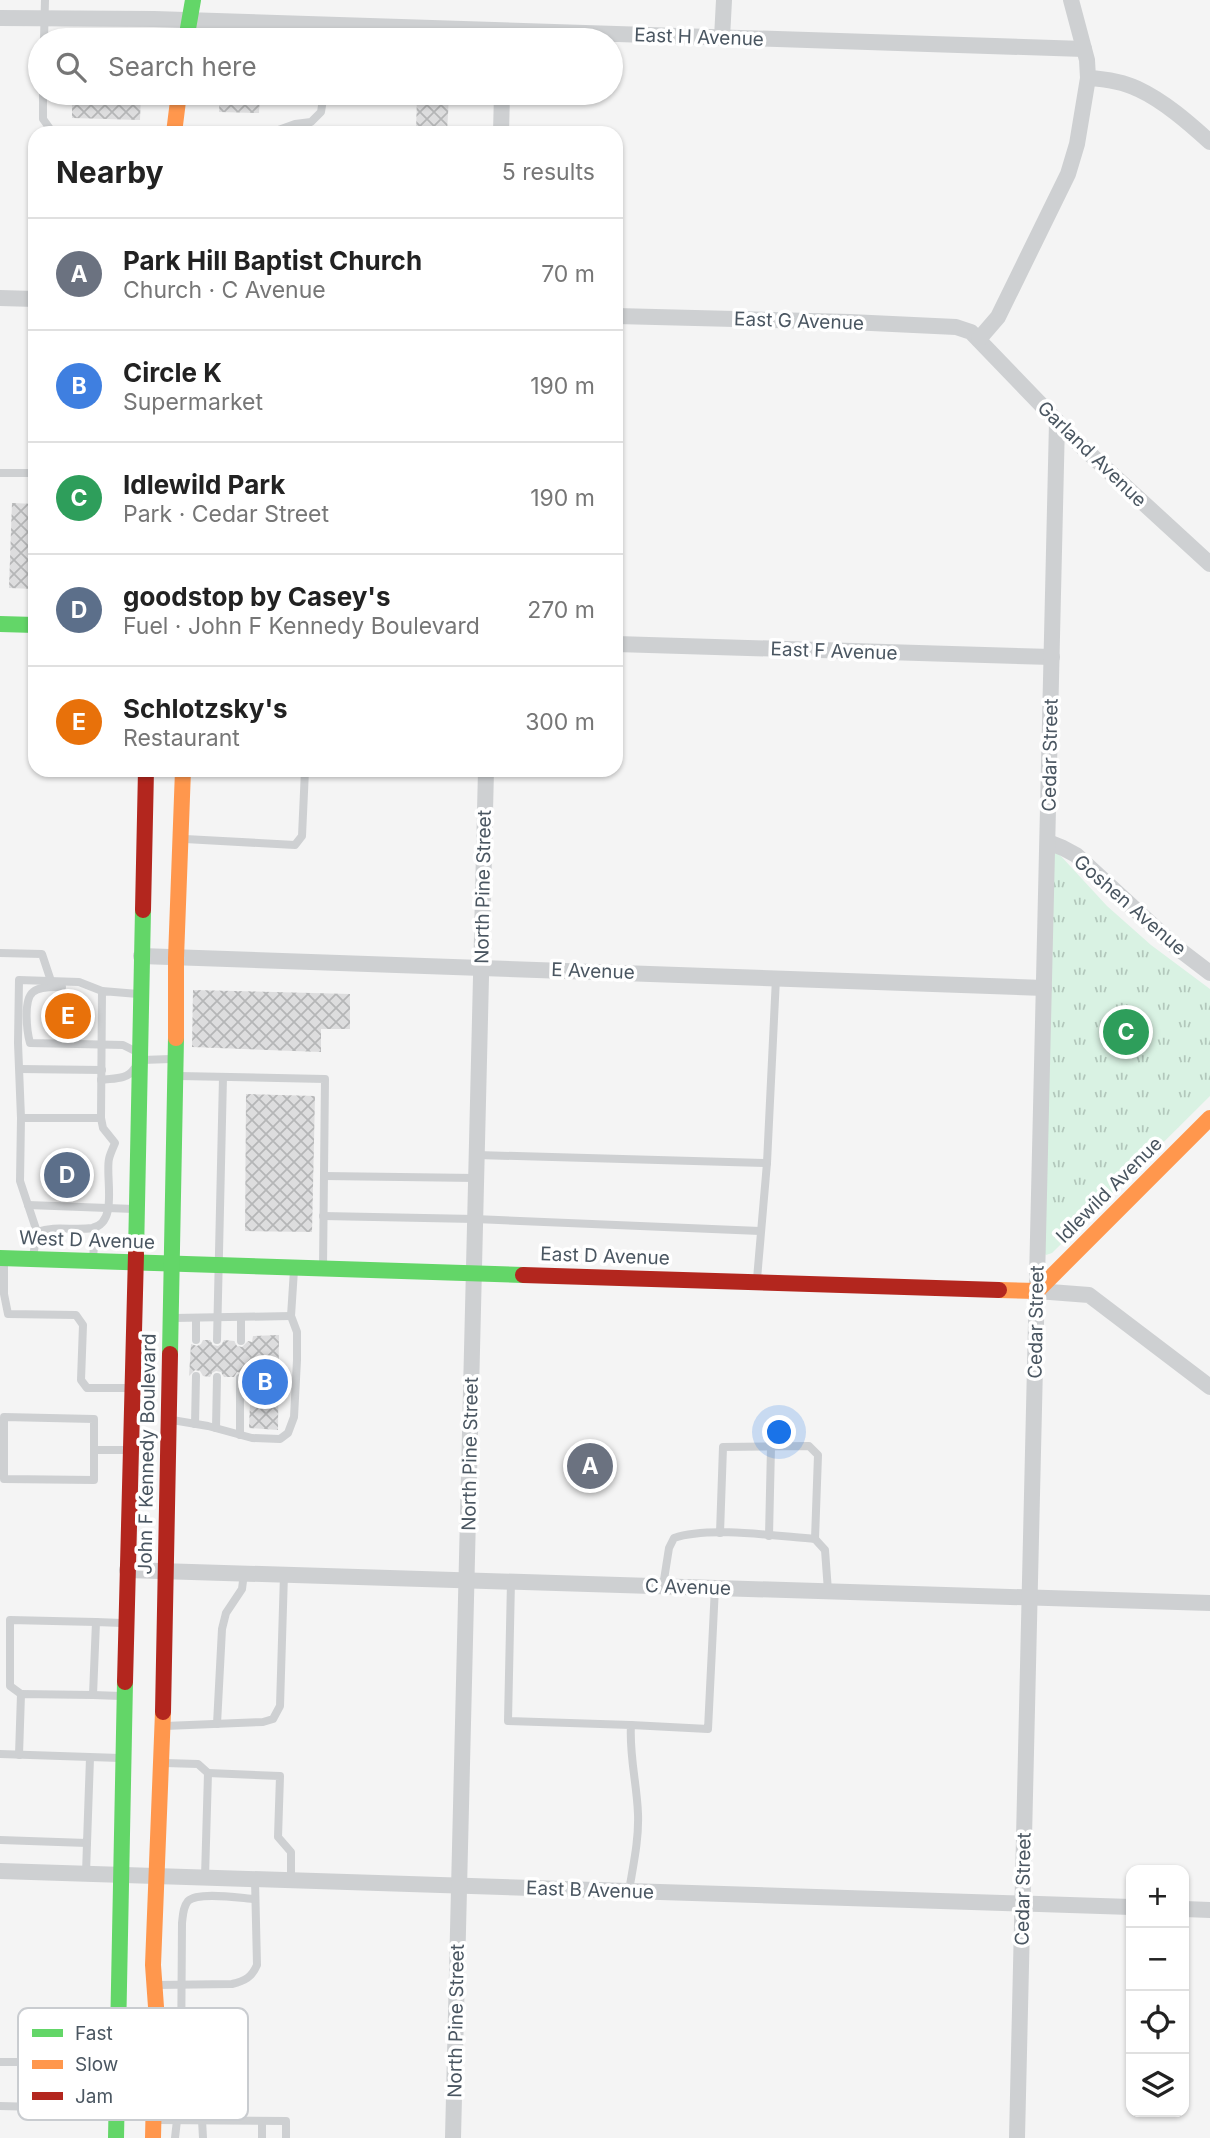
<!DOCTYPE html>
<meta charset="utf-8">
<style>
:root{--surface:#fff;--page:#f6f6f6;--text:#222;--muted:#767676;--line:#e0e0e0;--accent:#111827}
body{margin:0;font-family:Inter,sans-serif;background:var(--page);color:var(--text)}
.controls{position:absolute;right:21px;bottom:21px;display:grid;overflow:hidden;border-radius:14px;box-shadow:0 2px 5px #0004}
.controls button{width:63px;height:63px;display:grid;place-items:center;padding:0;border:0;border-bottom:2px solid var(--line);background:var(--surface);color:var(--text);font:35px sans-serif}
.you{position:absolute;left:780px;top:1433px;width:24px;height:24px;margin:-18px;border:5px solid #fff;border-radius:50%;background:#1a73e8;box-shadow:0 0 0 10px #1a73e833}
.badge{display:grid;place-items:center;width:46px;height:46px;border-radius:50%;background:var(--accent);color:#fff;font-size:23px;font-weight:700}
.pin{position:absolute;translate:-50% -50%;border:4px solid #fff;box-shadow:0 2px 7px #0006}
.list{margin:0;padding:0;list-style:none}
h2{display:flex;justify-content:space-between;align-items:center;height:91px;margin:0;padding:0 28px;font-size:30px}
h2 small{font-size:23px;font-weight:400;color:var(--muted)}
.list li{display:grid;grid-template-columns:46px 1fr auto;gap:21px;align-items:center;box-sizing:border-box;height:112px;padding:0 28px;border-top:2px solid var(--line)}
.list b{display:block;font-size:26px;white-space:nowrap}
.list p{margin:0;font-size:23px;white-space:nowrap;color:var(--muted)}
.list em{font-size:23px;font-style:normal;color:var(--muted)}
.icon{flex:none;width:38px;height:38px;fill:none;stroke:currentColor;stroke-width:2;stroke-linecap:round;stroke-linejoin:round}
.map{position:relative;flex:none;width:1210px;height:2138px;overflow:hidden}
.search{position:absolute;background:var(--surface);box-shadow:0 2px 5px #0004;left:28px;top:28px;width:595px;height:77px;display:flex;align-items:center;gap:18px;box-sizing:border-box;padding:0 24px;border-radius:38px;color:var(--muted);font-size:26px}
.panel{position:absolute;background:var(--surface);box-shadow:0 2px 5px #0004;left:28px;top:126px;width:595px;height:651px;border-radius:21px}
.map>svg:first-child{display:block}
</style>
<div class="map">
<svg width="1210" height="2138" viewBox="0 0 1210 2138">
<defs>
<pattern id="park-tufts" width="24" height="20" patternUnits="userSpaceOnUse" patternTransform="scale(1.75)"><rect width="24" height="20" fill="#d9f2e3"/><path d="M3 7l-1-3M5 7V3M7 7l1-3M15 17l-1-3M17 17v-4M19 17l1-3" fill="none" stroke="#b2c7bb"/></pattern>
<pattern id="building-cross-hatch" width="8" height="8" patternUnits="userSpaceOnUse" patternTransform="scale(1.75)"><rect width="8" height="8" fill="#ddddde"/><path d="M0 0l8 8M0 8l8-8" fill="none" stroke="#b5b6b7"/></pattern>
</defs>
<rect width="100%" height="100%" fill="#f4f4f4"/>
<polygon fill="url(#park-tufts)" points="1048,842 1107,906 1151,945 1210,989 1210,1096 1052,1253 1046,1255 1038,1245"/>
<g fill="url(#building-cross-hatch)">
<polygon points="72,93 141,93 140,120 72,118"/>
<polygon points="220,93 260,93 259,113 219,112"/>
<polygon points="417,94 449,95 447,133 416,133"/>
<polygon points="12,503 35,504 35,589 9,588"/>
<polygon points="193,990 350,994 350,1029 321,1029 321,1052 192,1047"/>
<polygon points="246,1094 315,1096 312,1232 245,1231"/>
<polygon points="279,1335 278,1430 249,1428 251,1378 247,1378 244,1373 237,1372 234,1377 224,1377 221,1372 216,1371 212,1373 210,1377 203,1376 200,1371 195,1370 189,1376 191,1344 197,1346 201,1344 203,1340 210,1340 213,1345 218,1346 222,1344 224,1340 234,1341 237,1346 242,1347 248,1341 252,1342 253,1336"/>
</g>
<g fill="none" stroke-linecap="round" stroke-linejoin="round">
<g stroke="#ced0d2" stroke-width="8">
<polyline points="44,40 45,0"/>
<polyline points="330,40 330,26"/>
<polyline points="43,93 43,119 53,133"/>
<polyline points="270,133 295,124 311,122 321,112 324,93"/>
<polyline points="0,473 35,473"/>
<polyline points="185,839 295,845 302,836 305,770"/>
<polyline points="0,953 42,954 51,981"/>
<path d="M62,987C53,987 40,986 33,992C23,1000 27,1032 30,1043L123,1045L135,1051"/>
<polyline points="142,1060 171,1059"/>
<polyline points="20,1069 102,1070"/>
<polyline points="179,1076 325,1079 323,1267"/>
<path d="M101,1080C113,1078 127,1080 134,1069"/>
<polyline points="21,1118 18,1043 19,980 79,982 102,991"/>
<polyline points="477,1155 767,1163"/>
<polyline points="324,1176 476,1178"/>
<polyline points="28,1205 134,1209"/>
<polyline points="323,1216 475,1219 760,1231"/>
<polyline points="37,1232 20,1181 21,1118 101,1118"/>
<path d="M33,1257L37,1232C56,1225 73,1231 92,1228C119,1223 105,1177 109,1159C110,1154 113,1148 115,1143L103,1128L101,1118L102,991L138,994"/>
<polyline points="93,1260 95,1228"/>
<polyline points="4,1261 4,1294 8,1314 76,1315 83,1325 81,1380 87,1388 129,1388"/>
<polyline points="757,1279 767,1163 776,978"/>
<polyline points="174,1318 291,1316"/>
<polyline points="241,1318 241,1341"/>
<polyline points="196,1340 196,1318"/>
<polyline points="217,1340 223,1077"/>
<polyline points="240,1378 240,1435"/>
<polyline points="172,1420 208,1426 252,1438 280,1439 288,1433 294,1417 297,1360 297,1332 291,1316 294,1270"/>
<polyline points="195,1424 196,1376"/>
<polyline points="216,1428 217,1377"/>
<polyline points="94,1450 94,1480 4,1479 4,1417 94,1419 94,1450 127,1450"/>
<polyline points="720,1533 723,1447 809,1446 818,1455 815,1539"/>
<polyline points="769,1536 771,1447"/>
<path d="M511,1581L508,1721L631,1725C629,1755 637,1784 638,1814C639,1840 633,1866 629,1891"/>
<path d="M663,1586L669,1548L674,1538C709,1526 776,1536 815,1539L825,1550L828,1591"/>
<polyline points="21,1694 10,1686 10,1620 96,1622"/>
<polyline points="93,1695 121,1696"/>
<polyline points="217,1724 222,1629 226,1613 242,1589 244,1573"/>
<polyline points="631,1725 708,1729 715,1587"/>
<polyline points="165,1726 263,1722 273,1719 280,1706 284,1574"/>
<polyline points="0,1754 120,1758"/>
<polyline points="19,1755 21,1694 93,1695 96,1622 122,1623"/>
<polyline points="165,1763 198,1764 208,1773 205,1877"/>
<polyline points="208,1773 280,1776 278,1837 291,1852 291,1881"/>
<polyline points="0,1840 87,1843 90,1758"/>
<polyline points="86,1874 87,1843"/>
<path d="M157,1985L232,1984C245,1981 252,1977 257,1965L255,1880"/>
<polyline points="0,2062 22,2062 23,2017 115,2019"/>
<polyline points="22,2062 114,2065"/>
<polyline points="157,2064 241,2064"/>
<path d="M181,2064L182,1923C183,1915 183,1907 188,1901C198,1891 240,1898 255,1899"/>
<polyline points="0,2106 112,2109"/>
<polyline points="156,2120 286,2121 286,2138"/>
<polyline points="202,2120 203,2138"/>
<polyline points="262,2121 262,2138"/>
<polyline points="175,2138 177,2120"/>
</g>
<g stroke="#ced0d2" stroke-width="16">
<polyline points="0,18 154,19 1084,49"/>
<polyline points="722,38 724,0"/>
<path d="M1088,78C1105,79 1122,81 1138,89C1164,101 1189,123 1210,142"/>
<polyline points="501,133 502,93"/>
<polyline points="0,298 35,299"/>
<polyline points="616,316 850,322 956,327 971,332 1079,444 1210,564"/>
<polyline points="979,339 998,317 1068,174 1077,144 1088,78 1087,60 1071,0"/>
<polyline points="616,644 1052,657"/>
<polyline points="1048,842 1063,848 1076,855 1176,947 1210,973"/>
<polyline points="141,956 1044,988"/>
<polyline points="1037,1291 1089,1295 1210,1387"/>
<polyline points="127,1570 1210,1603"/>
<polyline points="0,1871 1131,1907"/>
<polyline points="1184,1909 1210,1910"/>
<polyline points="453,2138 486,770"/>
<polyline points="1017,2138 1057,422"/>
</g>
<g stroke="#63d668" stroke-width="16">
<polyline points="186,40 193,0"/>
<polyline points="0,624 35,625"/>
<polyline points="136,1254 143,910"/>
<polyline points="0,1258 523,1275"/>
<polyline points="170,1354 176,1038"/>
<polyline points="116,2138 125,1682"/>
</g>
<g stroke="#ff974d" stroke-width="16">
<polyline points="174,133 179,93"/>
<polyline points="176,1038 176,958 183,770"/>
<polyline points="999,1290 1037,1291 1210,1118"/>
<polyline points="153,2138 156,2007 153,1965 163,1712"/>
</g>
<g stroke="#b3261e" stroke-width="16">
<polyline points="143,910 146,770"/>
<polyline points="523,1275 999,1290"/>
<polyline points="125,1682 136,1254"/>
<polyline points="163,1712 170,1354"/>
</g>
</g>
<g text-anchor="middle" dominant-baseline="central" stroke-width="7" stroke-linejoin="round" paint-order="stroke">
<g font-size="19" fill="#4a5661" stroke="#fff">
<text transform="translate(699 37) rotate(2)">East H Avenue</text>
<text transform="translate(799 321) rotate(2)">East G Avenue</text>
<text transform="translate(1092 454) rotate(44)">Garland Avenue</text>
<text transform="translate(834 651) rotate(2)">East F Avenue</text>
<text transform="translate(1050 755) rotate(-89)">Cedar Street</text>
<text transform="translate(483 887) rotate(-89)">North Pine Street</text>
<text transform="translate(1130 905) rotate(41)">Goshen Avenue</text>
<text transform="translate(593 971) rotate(2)">E Avenue</text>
<text transform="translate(1109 1190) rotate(-45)">Idlewild Avenue</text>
<text transform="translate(87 1240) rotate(2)">West D Avenue</text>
<text transform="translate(605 1256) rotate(2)">East D Avenue</text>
<text transform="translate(1036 1322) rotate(-89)">Cedar Street</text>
<text transform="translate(147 1454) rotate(-89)">John F Kennedy Boulevard</text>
<text transform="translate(470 1454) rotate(-89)">North Pine Street</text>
<text transform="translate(688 1587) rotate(2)">C Avenue</text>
<text transform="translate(1023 1889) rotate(-89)">Cedar Street</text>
<text transform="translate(590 1890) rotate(2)">East B Avenue</text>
<text transform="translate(456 2021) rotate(-89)">North Pine Street</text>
</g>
</g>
<rect x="18" y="2008" width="230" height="112" rx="10" fill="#fff" stroke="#c9ccd0" stroke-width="2"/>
<rect x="32" y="2029" width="31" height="8" fill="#63d668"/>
<rect x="32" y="2060" width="31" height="9" fill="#ff974d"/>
<rect x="32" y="2092" width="31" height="8" fill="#b3261e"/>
<g font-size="19" fill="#4a5661">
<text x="75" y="2040">Fast</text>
<text x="75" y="2071">Slow</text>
<text x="75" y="2103">Jam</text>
</g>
</svg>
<div class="controls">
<button>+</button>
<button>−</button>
<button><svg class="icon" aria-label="locate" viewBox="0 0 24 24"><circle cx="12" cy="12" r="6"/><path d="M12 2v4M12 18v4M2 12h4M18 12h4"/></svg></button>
<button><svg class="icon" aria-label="layers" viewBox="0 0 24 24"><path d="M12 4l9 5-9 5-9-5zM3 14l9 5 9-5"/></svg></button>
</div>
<div class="you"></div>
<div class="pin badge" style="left:590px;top:1466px;background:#6b7280">A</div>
<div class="pin badge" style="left:265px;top:1382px;background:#3f7fe0">B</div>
<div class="pin badge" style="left:1126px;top:1032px;background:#2e9e5b">C</div>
<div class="pin badge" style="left:67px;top:1175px;background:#5c6f8a">D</div>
<div class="pin badge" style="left:68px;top:1016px;background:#e8710a">E</div>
<div class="search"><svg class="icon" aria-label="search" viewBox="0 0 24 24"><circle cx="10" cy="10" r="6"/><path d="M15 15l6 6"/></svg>Search here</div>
<section class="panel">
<h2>Nearby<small>5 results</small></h2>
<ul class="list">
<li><span class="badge" style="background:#6b7280">A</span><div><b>Park Hill Baptist Church</b><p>Church · C Avenue</p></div><em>70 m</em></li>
<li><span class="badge" style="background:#3f7fe0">B</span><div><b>Circle K</b><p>Supermarket</p></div><em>190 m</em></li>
<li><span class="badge" style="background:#2e9e5b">C</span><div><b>Idlewild Park</b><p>Park · Cedar Street</p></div><em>190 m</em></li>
<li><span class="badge" style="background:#5c6f8a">D</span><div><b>goodstop by Casey's</b><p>Fuel · John F Kennedy Boulevard</p></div><em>270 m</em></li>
<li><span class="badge" style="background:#e8710a">E</span><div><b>Schlotzsky's</b><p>Restaurant</p></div><em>300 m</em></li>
</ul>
</section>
</div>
